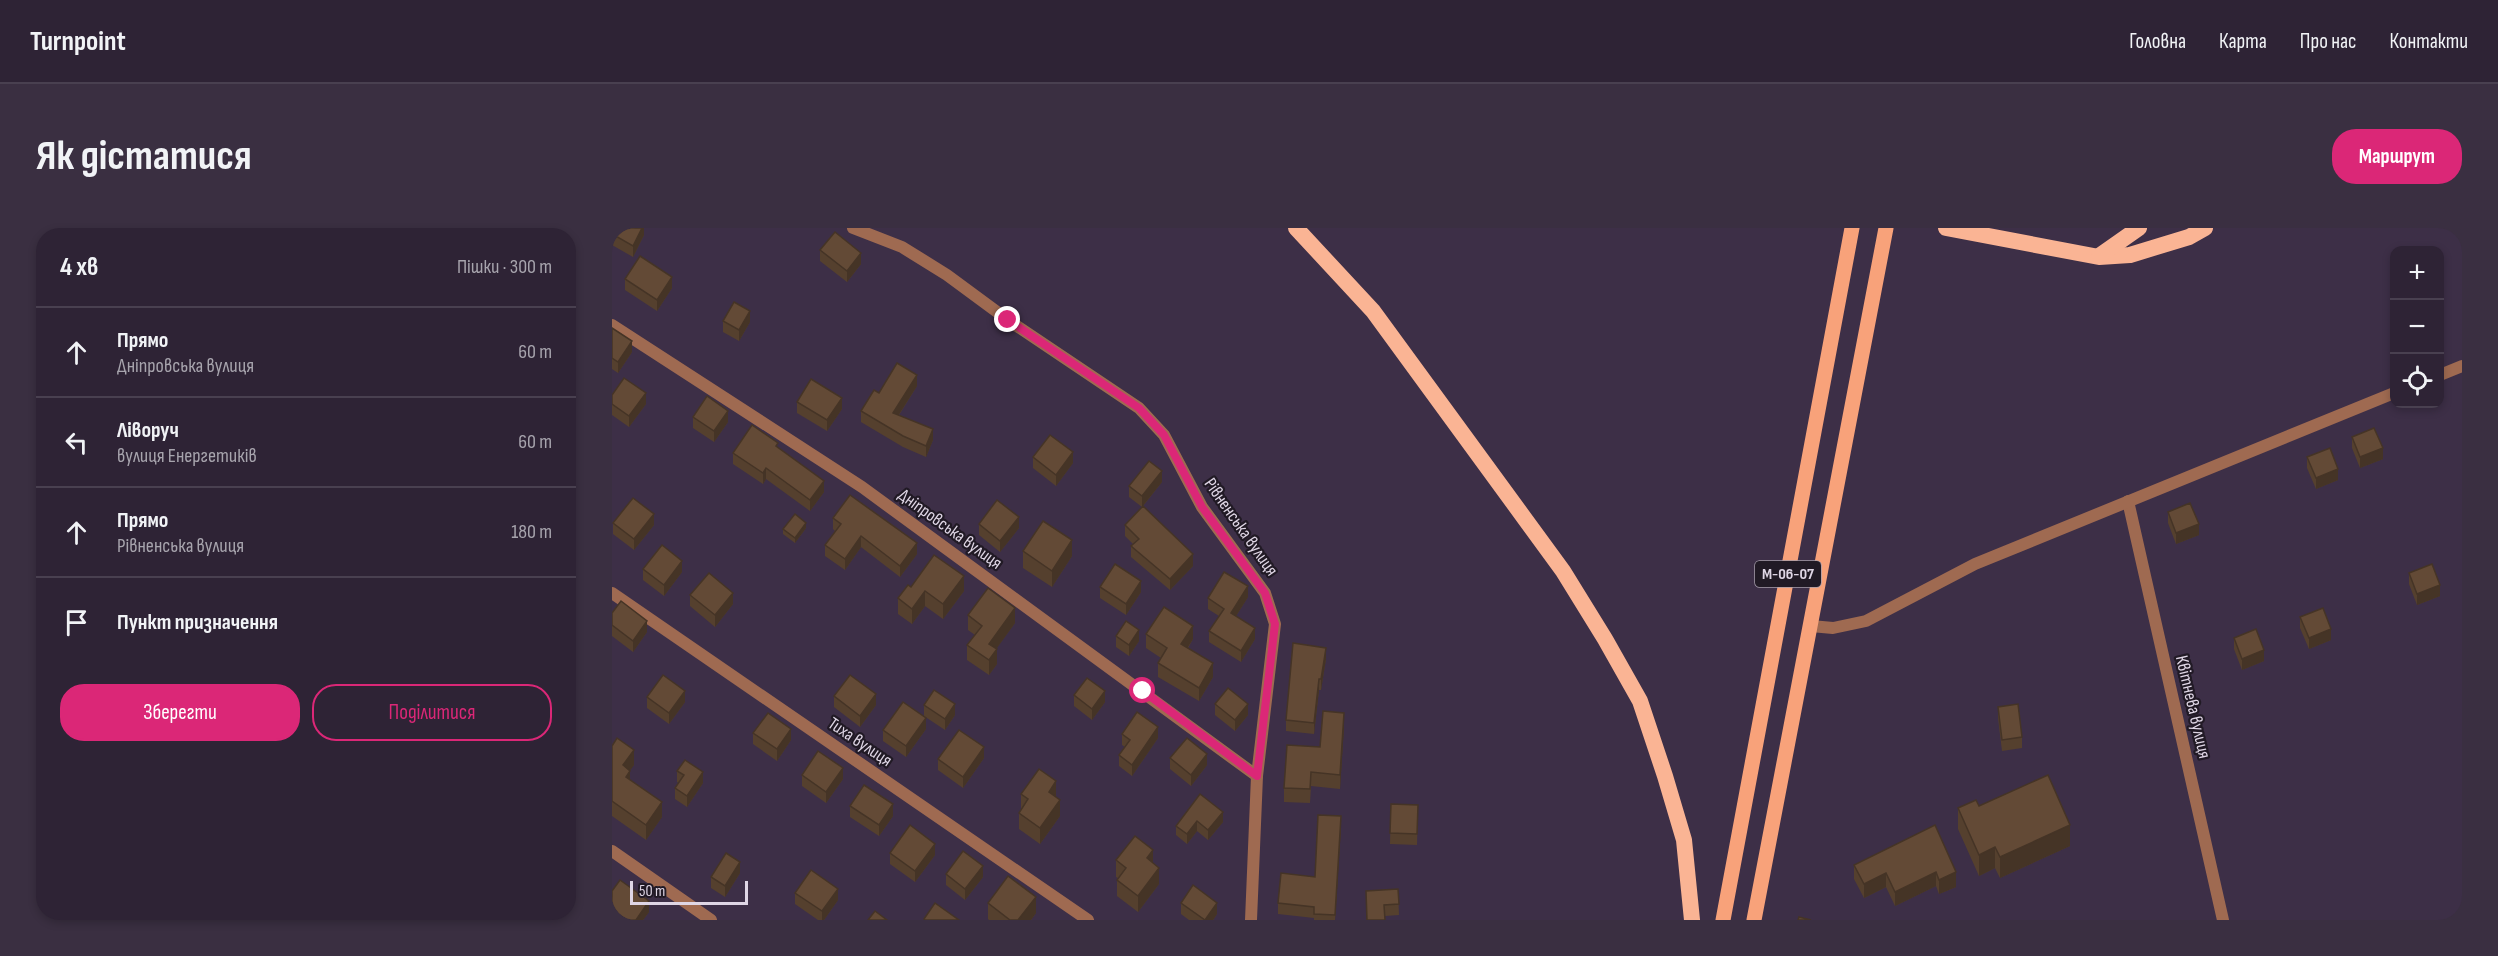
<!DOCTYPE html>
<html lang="uk">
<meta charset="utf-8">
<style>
:root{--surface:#2e2335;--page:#3a2f41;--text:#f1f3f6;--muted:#a7a4ad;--line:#494050;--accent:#db2777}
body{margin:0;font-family:"Sofia Sans Condensed",sans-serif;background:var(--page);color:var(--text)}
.controls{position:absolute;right:18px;top:18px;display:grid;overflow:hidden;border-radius:12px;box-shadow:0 3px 9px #0003}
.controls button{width:54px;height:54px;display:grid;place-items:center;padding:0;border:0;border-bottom:2px solid var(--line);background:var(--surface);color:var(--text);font:30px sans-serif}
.scale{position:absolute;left:18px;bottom:15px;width:118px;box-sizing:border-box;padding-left:6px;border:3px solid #dfd6e5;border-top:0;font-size:16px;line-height:21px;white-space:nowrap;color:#dfd6e5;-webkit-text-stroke:4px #211a25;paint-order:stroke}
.stop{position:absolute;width:18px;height:18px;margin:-14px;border:4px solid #db2777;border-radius:50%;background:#fff}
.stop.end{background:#db2777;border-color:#fff;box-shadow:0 2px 6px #0008}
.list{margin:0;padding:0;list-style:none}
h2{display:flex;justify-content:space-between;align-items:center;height:78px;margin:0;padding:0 24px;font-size:26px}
h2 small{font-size:20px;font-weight:400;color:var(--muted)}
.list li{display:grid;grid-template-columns:39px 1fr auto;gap:18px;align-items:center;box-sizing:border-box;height:90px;padding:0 24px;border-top:2px solid var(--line)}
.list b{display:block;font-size:22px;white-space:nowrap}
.list p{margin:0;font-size:20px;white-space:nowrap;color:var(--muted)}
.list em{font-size:20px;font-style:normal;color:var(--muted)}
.actions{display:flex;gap:12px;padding:18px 24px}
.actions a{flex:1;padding:14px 0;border:2px solid var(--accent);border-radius:24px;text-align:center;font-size:21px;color:var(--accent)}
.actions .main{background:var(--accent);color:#fff}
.icon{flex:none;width:33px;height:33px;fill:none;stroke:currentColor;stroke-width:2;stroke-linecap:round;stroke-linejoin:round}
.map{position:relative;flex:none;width:1850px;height:692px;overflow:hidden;border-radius:24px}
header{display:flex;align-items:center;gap:36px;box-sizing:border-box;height:84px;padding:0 30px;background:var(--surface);border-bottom:2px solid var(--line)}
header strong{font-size:28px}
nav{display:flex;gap:33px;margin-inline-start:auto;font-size:21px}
.intro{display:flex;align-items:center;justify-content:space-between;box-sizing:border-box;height:144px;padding:0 36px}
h1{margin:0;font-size:42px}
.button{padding:15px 27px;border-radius:24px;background:var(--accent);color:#fff;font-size:21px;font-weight:700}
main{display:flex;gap:36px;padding:0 36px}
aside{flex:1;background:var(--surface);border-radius:24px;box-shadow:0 3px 9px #0003}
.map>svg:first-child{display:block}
</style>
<header>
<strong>Turnpoint</strong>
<nav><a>Головна</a><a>Карта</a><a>Про нас</a><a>Контакти</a></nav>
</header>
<div class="intro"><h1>Як дістатися</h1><a class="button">Маршрут</a></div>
<main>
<aside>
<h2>4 хв<small>Пішки · 300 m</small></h2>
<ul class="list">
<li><svg class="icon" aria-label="ahead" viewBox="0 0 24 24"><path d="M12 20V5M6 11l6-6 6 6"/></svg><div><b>Прямо</b><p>Дніпровська вулиця</p></div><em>60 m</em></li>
<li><svg class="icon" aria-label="left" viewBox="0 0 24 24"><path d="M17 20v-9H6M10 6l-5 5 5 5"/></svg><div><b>Ліворуч</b><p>вулиця Енергетиків</p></div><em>60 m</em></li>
<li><svg class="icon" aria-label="ahead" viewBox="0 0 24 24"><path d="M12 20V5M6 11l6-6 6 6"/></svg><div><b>Прямо</b><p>Рівненська вулиця</p></div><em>180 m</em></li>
<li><svg class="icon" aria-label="arrive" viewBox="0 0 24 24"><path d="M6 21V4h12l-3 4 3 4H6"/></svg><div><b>Пункт призначення</b></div></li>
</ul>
<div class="actions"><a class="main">Зберегти</a><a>Поділитися</a></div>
</aside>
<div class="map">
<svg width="1850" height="692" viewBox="0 0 1850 692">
<rect width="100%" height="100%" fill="#3d2f47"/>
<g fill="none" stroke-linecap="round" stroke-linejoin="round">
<g stroke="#9f6a51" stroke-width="12">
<polyline points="241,0 290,19 335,47 396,92 527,180 552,207 590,279 653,365 663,396 645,548 639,692"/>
<polyline points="0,97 250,259 645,548"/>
<polyline points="1828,147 1850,138"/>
<polyline points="1516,273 1611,692"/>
<polyline points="0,365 476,692"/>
<polyline points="1199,398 1221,400 1254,393 1363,336 1782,165"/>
<polyline points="0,623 99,692"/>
</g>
<g stroke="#f8a27a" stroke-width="15">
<polyline points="1111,692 1240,0"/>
<polyline points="1142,692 1274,0"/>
</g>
<g stroke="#fab494" stroke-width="16">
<polyline points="684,0 761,83 951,343 993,411 1028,473 1053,548 1072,612 1080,692"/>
<polyline points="1334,0 1487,29 1518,27 1577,9 1593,0"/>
<polyline points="1487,28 1527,0"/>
</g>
</g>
<g fill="#55402e">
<polygon points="0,0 32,0 32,7 21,29 0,17"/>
<polygon points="208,22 249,36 235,54 208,33"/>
<polygon points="13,51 60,60 45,83 13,62"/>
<polygon points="111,93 138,94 127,113 111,104"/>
<polygon points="0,100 20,124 6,145 0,141"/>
<polygon points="305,158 287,187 321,212 314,229 291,219 249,194 249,183 267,165"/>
<polygon points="0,167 34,176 17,199 0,187"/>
<polygon points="185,174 230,181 215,203 185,185"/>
<polygon points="81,189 116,194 102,214 81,200"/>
<polygon points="1740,209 1771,231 1748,240 1740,220"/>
<polygon points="166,220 212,264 198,283 154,251 151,256 121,236 121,225"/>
<polygon points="421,229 461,235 444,258 421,240"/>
<polygon points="1695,229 1726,252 1704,261 1695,240"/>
<polygon points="550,254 531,278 581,338 558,362 519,329 519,318 521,316 513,308 513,297 530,279 517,269 517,258"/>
<polygon points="1556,284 1587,307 1564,316 1556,295"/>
<polygon points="221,290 305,326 288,349 249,319 233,342 213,328 213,317 223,303 221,301"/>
<polygon points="1,295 42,297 22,322 1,306"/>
<polygon points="367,296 407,300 388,324 367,307"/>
<polygon points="194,300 183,315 171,306 171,301"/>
<polygon points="411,323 460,328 440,359 411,340"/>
<polygon points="31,341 70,344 52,368 31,352"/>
<polygon points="1797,345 1828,368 1805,377 1797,356"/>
<polygon points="299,359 352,363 331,391 313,378 300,396 286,386 286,370"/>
<polygon points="488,359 529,364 514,387 488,370"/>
<polygon points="78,367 121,376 103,399 78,378"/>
<polygon points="636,369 624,388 643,411 629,434 597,414 597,403 607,388 596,381 596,370"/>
<polygon points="0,385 35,404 21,424 0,408"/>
<polygon points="356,387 403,395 384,421 385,436 377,447 355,432 355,417 363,407 356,402"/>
<polygon points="1688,389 1719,412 1697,421 1688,400"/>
<polygon points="534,406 581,411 576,420 601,449 587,473 546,449 546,435 549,430 534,420"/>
<polygon points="504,408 527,413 517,428 504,419"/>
<polygon points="1622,410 1652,433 1630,442 1622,421"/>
<polygon points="714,431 709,462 707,462 702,506 674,503 674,492"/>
<polygon points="462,467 493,474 480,492 462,478"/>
<polygon points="222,468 264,477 248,499 222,479"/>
<polygon points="35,469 73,474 57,496 35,480"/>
<polygon points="603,476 636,487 623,503 603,487"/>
<polygon points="312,477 343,487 333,502 312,488"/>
<polygon points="1386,479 1410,509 1410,520 1390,523 1386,490"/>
<polygon points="732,499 728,561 699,558 698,575 672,574 672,560 708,519"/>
<polygon points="314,501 294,529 271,513 271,502"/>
<polygon points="141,505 179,512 165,533 141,516"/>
<polygon points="510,506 546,510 520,548 507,538 507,527 513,519 510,517"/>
<polygon points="0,518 22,537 18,542 18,552 50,589 34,612 0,588"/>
<polygon points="372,530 351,560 326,542 326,531"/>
<polygon points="558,530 595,537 579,558 558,541"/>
<polygon points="65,543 91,555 75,579 63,571 63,560 67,555 65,554"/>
<polygon points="190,547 231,551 214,575 190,558"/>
<polygon points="409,566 444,569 448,588 428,616 407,601 407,585 409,581"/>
<polygon points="588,566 611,594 596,612 585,603 575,616 564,607 564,598"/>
<polygon points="779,576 806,577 805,617 778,616"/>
<polygon points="238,578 281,588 267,608 238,589"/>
<polygon points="1346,580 1458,618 1388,650 1383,640 1367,648 1346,601"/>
<polygon points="1323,597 1344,659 1327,666 1324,658 1283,678 1274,659 1252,670 1242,651 1242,637"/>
<polygon points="729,599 723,692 702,692 702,690 666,686 666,675 703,649"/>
<polygon points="278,625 323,627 303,654 278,636"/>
<polygon points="504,632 541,635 547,656 526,684 505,668 505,652 506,650 504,649"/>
<polygon points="128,645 113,669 99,660 99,649"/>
<polygon points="334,646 371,649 353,672 334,657"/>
<polygon points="786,661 787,687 773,688 754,692"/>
<polygon points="0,663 37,684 31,692 0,692"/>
<polygon points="183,665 226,672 212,692 206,692 183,676"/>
<polygon points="376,675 424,685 419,692 377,692 376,691"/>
<polygon points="569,675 605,686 601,692 577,692 569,686"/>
</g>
<g fill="#453426">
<polygon points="30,0 32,0 32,7 21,29 21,18"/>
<polygon points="249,25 249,36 235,54 235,43"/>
<polygon points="60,49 60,60 45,83 45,72"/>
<polygon points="138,83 138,94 127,113 127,102"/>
<polygon points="20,113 20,124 6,145 6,134"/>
<polygon points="305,147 305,158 281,196 281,185"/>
<polygon points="34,165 34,176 17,199 17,188"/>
<polygon points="230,170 230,181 215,203 215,192"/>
<polygon points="116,183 116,194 102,214 102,203"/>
<polygon points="321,201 321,212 314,229 314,218"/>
<polygon points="1771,220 1771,231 1748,240 1748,229"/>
<polygon points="461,224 461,235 444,258 444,247"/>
<polygon points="154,240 154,251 151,256 151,245"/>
<polygon points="1726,241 1726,252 1704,261 1704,250"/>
<polygon points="550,243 550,254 530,279 530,268"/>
<polygon points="212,253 212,264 198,283 198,272"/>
<polygon points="42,286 42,297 22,322 22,311"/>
<polygon points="407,289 407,300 388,324 388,313"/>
<polygon points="194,295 194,300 183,315 183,310"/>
<polygon points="1587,296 1587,307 1564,316 1564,305"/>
<polygon points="249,308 249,319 233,342 233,331"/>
<polygon points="460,312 460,328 440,359 440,343"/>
<polygon points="305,315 305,326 288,349 288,338"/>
<polygon points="581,326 581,338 558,362 558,351"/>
<polygon points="70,333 70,344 52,368 52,357"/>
<polygon points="352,348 352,363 331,391 331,376"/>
<polygon points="529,353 529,364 514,387 514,376"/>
<polygon points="1828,357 1828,368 1805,377 1805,366"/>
<polygon points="636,358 636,369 619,396 619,385"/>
<polygon points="313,363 313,378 300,396 300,381"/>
<polygon points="121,365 121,376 103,399 103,387"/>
<polygon points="403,380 403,395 377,431 377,416"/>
<polygon points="35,393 35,404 21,424 21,413"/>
<polygon points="581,398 581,411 569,430 569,416"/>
<polygon points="643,400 643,411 629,434 629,423"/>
<polygon points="1719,401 1719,412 1697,421 1697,410"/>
<polygon points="527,402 527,413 517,428 517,417"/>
<polygon points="714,420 714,431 709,462 709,451"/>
<polygon points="385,421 385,436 377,447 377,432"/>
<polygon points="1652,422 1652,433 1630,442 1630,431"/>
<polygon points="601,435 601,449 587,473 587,460"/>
<polygon points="707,451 707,462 702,506 702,495"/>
<polygon points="73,463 73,474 57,496 57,485"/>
<polygon points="493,463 493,474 480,492 480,481"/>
<polygon points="264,466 264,477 248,499 248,488"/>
<polygon points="343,476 343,487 333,502 333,491"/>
<polygon points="636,476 636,487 623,503 623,492"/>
<polygon points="732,485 732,499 728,561 728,547"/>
<polygon points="314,490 314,501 294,529 294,518"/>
<polygon points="546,499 546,510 520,548 520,537"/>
<polygon points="179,501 179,512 165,533 165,521"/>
<polygon points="372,519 372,530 351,560 351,549"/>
<polygon points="22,522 22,537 11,552 11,537"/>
<polygon points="595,526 595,537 579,558 579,547"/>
<polygon points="231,540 231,551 214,575 214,564"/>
<polygon points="18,543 18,558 14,549"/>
<polygon points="91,544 91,555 75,579 75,568"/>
<polygon points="444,553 444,570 437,564"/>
<polygon points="448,572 448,588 428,616 428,600"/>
<polygon points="50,574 50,589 34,612 34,597"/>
<polygon points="281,576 281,588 267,608 267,597"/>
<polygon points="611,584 611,594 596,612 596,602"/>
<polygon points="729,588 729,599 723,692 723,687"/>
<polygon points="585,593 585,603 575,616 575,606"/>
<polygon points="1458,597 1458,618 1388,650 1388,629"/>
<polygon points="323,616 323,627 303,654 303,643"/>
<polygon points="1383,619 1383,640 1367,648 1367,627"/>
<polygon points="541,622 541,639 535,630"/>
<polygon points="128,634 128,645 113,669 113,658"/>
<polygon points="371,638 371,649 353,672 353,661"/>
<polygon points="547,640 547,656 526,684 526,668"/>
<polygon points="1324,644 1324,658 1283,678 1283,664"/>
<polygon points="1344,644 1344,659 1327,666 1327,652"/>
<polygon points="1274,645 1274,659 1252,670 1252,656"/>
<polygon points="226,661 226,672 212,692 210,692 210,683"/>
<polygon points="424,669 424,685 419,692 406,692"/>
<polygon points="37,673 37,684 31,692 24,692"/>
<polygon points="605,675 605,686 601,692 593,692"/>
</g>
<g fill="#634a36" stroke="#453426" stroke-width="1.5">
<polygon points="0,0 30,0 21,18 0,6"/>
<polygon points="223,4 249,25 235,43 208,22"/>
<polygon points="28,28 60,49 45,72 13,51"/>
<polygon points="122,74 138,83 127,102 111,93"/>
<polygon points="0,100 20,113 6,134 0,130"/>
<polygon points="285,135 305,147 281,185 321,201 314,218 291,208 249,183 262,162 267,165"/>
<polygon points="12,150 34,165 17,188 0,176 0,167"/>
<polygon points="199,151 230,170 215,192 185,174"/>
<polygon points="95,168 116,183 102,203 81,189"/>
<polygon points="140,197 166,215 164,218 212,253 198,272 154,240 151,245 121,225"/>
<polygon points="1762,200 1771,220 1748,229 1740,209"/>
<polygon points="438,207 461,224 444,247 421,229"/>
<polygon points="1718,220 1726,241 1704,250 1695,229"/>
<polygon points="537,233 550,243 530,268 517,258"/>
<polygon points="238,267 305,315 288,338 249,308 233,331 213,317 229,296 221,290"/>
<polygon points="21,270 42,286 22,311 1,295"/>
<polygon points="385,272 407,289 388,313 367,296"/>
<polygon points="1578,275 1587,296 1564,305 1556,284"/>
<polygon points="531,278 581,326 558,351 519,318 527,311 513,297"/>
<polygon points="183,286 194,295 183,310 171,301"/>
<polygon points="431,293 460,312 440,343 411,323"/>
<polygon points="50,317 70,333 52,357 31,341"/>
<polygon points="322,327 352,348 331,376 313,363 300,381 286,370 296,357 299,359"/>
<polygon points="503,336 529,353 514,376 488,359"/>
<polygon points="1820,336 1828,357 1805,366 1797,345"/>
<polygon points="612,344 636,358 619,385 643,400 629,423 597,403 612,381 596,370"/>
<polygon points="97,345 121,365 103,387 78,367"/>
<polygon points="376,360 403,380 377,416 385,421 377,432 355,417 370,398 356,387"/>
<polygon points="9,373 35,393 21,413 0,397 0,385"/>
<polygon points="552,379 581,398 569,416 601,435 587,460 546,435 555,420 534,406"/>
<polygon points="1711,380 1719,401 1697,410 1688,389"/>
<polygon points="514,393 527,402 517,417 504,408"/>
<polygon points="1644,401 1652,422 1630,431 1622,410"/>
<polygon points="681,415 714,420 709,451 707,451 702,495 674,492"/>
<polygon points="51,447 73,463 57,485 35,469"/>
<polygon points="238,447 264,466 248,488 222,468"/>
<polygon points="475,450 493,463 480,481 462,467"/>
<polygon points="616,460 636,476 623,492 603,476"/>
<polygon points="322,462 343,476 333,491 312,477"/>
<polygon points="291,474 314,490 294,518 271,502"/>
<polygon points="1406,476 1410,509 1390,512 1386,479"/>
<polygon points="711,483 732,485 728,547 699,544 698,561 672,560 675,517 708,519"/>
<polygon points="525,484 546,499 520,537 507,527 518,512 510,506"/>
<polygon points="156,485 179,501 165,521 141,505"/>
<polygon points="347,502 372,519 351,549 326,531"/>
<polygon points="5,510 22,522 11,537 18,543 14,549 50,574 34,597 0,573 0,518"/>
<polygon points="575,510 595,526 579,547 558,530"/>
<polygon points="206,523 231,540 214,564 190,547"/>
<polygon points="73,532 91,544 75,568 63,560 72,547 65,543"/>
<polygon points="427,541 444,553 437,564 448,572 428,600 407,585 416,571 409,566"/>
<polygon points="1436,547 1458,597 1388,629 1383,619 1367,627 1346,580 1364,572 1367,578"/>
<polygon points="252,557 281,576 267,597 238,578"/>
<polygon points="588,566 611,584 596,602 585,593 575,606 564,598"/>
<polygon points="779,576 806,577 805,606 778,605"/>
<polygon points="706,587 729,588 723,687 702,686 702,679 666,675 669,645 703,649"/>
<polygon points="298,597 323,616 303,643 278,625"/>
<polygon points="1323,597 1344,644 1327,652 1324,644 1283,664 1274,645 1252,656 1242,637"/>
<polygon points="523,608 541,622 535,630 547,640 526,668 505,652 514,640 504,632"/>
<polygon points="351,623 371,638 353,661 334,646"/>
<polygon points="114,625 128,634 113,658 99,649"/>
<polygon points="199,642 226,661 210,683 183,665"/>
<polygon points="396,648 424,669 406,692 398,692 376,675"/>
<polygon points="8,652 37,673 24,692 14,692 0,682 0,663"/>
<polygon points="581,657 605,675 593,692 569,675"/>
<polygon points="786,661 787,676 772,677 773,692 755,692 754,663"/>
<polygon points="323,675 347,692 313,692 312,691"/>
<polygon points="263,683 275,692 256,692"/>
<polygon points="1187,689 1199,692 1186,692"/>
</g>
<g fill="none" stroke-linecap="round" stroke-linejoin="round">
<polyline stroke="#db2777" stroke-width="8" points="396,92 527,180 552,207 590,279 653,365 663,396 645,548 531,463"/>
</g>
<g text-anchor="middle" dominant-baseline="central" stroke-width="4.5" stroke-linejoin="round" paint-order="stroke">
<rect fill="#211a25" stroke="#a69eab" stroke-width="1.5" x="1143" y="333" width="66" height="26" rx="4.5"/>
<g font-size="16" font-weight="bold" fill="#dfd6e5">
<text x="1176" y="346">М-06-07</text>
</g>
<g font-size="18" fill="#dfd6e5" stroke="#211a25">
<text transform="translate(629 299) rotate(55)">Рівненська вулиця</text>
<text transform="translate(338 301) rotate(36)">Дніпровська вулиця</text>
<text transform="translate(1581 479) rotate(77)">Квітнева вулиця</text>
<text transform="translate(248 514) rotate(34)">Тиха вулиця</text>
</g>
</g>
</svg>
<div class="controls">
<button>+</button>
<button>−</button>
<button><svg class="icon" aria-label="locate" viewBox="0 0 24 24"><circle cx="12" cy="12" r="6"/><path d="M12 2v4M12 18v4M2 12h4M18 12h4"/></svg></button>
</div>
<div class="scale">50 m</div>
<div class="stop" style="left:531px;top:463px"></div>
<div class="stop end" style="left:396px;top:92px"></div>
</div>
</main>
